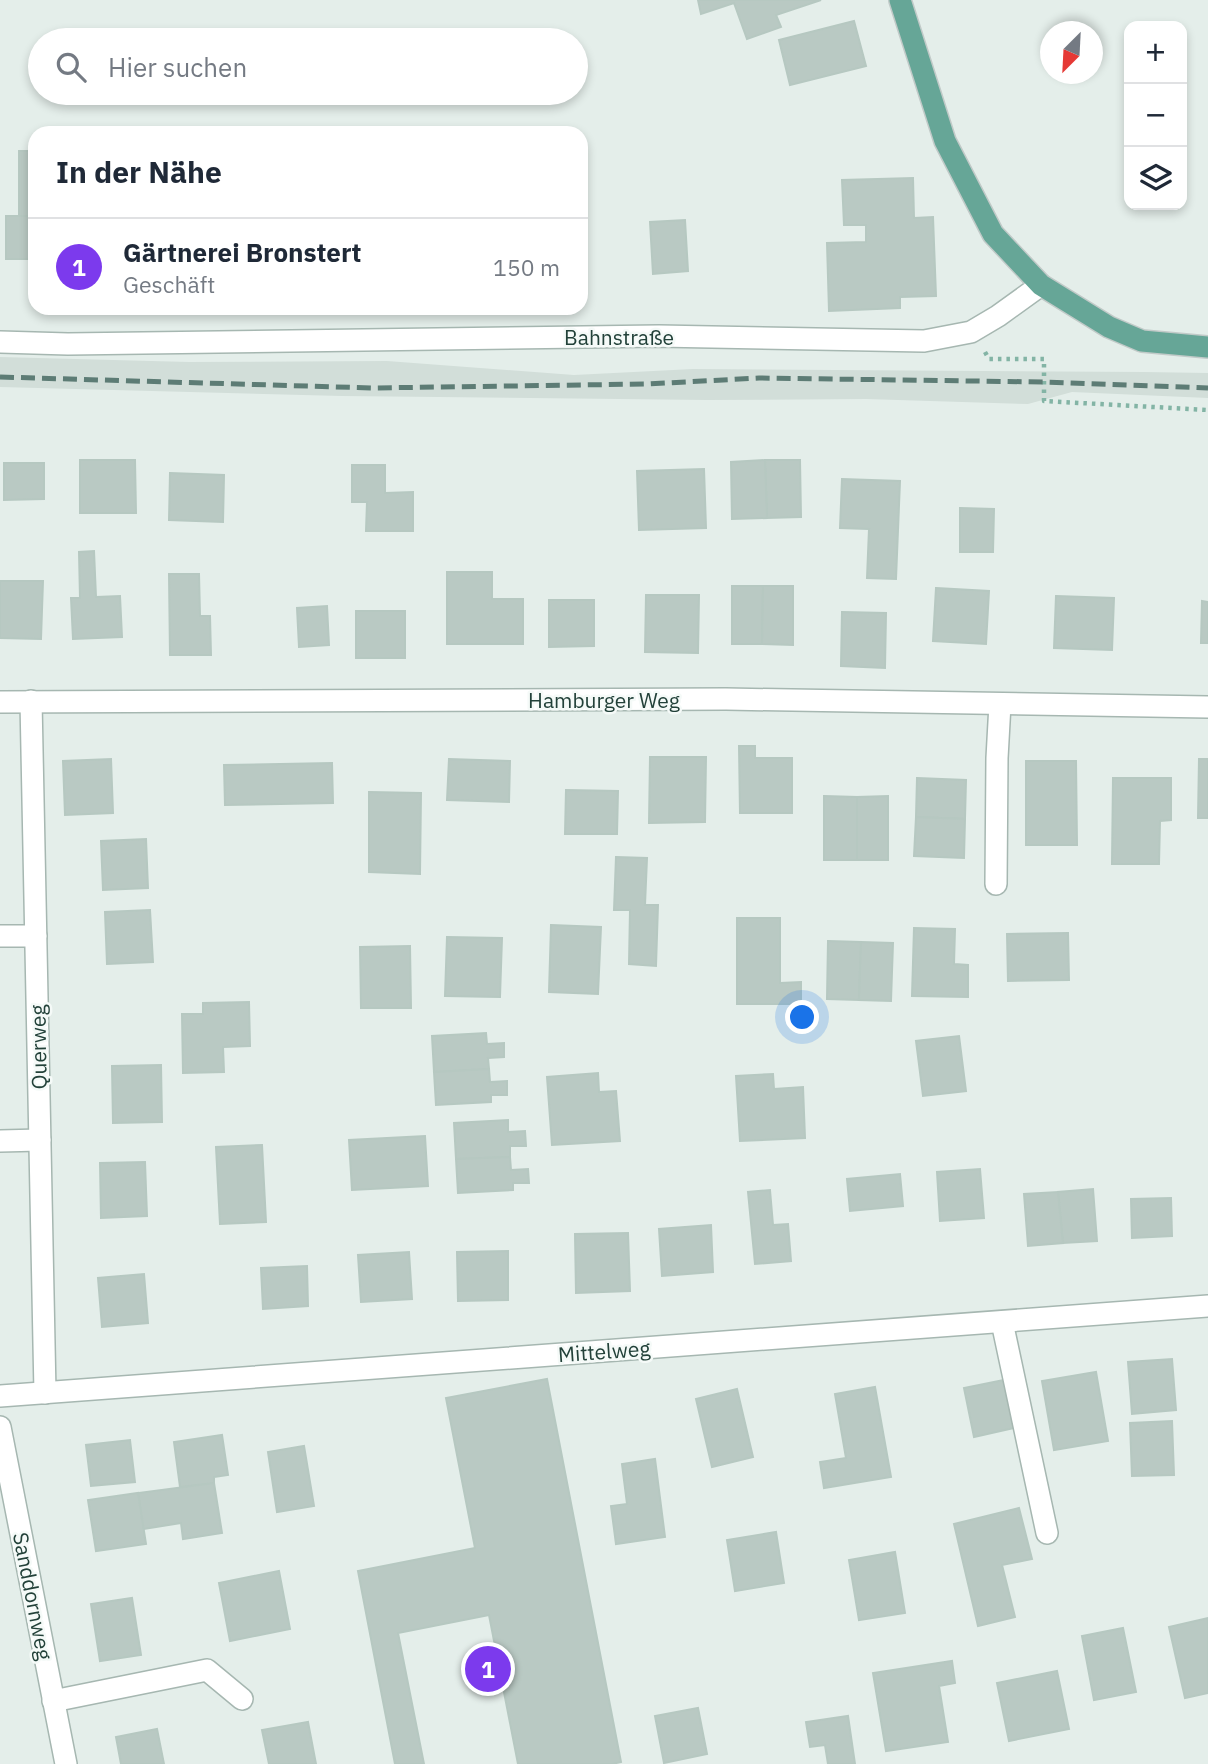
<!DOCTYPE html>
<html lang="de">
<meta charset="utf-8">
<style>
:root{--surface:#fff;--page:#f2f2f3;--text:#1f2937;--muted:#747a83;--line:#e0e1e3;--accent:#7c3aed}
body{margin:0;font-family:"IBM Plex Sans",sans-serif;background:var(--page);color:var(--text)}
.controls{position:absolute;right:21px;top:21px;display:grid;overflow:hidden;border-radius:14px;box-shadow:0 4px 10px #0003}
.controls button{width:63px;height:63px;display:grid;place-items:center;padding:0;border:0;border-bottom:2px solid var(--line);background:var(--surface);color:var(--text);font:35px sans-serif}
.compass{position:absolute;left:1040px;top:21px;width:63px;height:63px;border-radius:50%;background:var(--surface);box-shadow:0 4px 10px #0003;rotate:204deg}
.you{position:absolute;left:803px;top:1018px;width:24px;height:24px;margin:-18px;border:5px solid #fff;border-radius:50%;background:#1a73e8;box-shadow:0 0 0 10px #1a73e833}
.badge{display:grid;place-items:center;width:46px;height:46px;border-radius:50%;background:var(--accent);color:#fff;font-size:23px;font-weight:700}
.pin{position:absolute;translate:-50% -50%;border:4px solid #fff;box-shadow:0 2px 7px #0006}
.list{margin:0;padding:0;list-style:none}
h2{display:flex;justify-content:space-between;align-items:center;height:91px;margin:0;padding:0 28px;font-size:30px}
h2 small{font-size:23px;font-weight:400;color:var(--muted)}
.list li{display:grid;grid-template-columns:46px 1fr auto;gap:21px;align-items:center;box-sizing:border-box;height:98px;padding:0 28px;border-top:2px solid var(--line)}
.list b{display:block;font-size:26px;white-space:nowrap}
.list p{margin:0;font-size:23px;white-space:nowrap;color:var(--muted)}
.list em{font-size:23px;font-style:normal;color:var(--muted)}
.icon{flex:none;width:38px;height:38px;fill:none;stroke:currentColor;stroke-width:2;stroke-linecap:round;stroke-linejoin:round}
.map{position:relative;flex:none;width:1208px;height:1764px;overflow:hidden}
.search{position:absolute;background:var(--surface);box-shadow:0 4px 10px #0003;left:28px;top:28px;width:560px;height:77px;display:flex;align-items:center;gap:18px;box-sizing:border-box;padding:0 24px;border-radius:38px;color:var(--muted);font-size:26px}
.panel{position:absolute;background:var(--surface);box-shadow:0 4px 10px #0003;left:28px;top:126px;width:560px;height:189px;border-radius:21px}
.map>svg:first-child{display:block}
</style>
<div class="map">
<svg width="1208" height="1764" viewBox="0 0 1208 1764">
<rect width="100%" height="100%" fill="#e4eeea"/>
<polygon fill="#d2ded9" points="0,357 189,362 387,361 574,375 693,369 1144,372 1208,373 1208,398 1072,392 1028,404 866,399 707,400 342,396 0,387"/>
<g fill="#b9c9c3" stroke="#b6c8c1" stroke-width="2">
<polygon points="698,0 821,0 776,15 781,27 747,39 734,3 701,14"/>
<polygon points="854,21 866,66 790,85 779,40"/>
<rect x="19" y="151" width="16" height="65"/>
<polygon points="913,178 914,218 933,217 936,296 900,297 900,308 829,311 827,243 866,242 866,225 844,225 842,180"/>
<rect x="6" y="216" width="29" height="43"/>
<polygon points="685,220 688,271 653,274 650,222"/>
<polygon points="80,460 135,460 136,513 80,513"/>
<polygon points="765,460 800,460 801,517 767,518"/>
<polygon points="765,460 767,518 732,519 731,462"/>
<polygon points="4,463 44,463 44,499 4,500"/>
<polygon points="352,465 385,465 385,493 413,492 413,531 366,531 367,502 352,502"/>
<polygon points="704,469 706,528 639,530 637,471"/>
<polygon points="170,473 224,475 223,522 169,520"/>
<polygon points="842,479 900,481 896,579 867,578 869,529 840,528"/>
<polygon points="960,508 994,509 993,552 960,552"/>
<polygon points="94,551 96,597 120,596 122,637 73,639 71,598 80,598 79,552"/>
<polygon points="447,572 492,572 492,599 523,599 523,644 447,644"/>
<polygon points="169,574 199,574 200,616 210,616 211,655 170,655"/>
<polygon points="0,581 43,581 41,639 0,638"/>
<polygon points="732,586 763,586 762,644 732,644"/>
<polygon points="763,586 793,586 793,645 762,644"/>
<polygon points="936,588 989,591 986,644 933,641"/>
<polygon points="646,595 699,595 698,653 645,652"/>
<polygon points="1056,596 1114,598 1112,650 1054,648"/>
<polygon points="549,600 594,600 594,646 549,647"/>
<polygon points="1202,601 1208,602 1208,643 1201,643"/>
<polygon points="327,606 329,645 299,647 297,608"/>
<rect x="356" y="611" width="49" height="47"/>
<polygon points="842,612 886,613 885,668 841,666"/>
<polygon points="739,746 755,746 755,758 792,758 792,813 740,813"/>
<polygon points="650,757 706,757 705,822 649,823"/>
<polygon points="111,759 113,813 65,815 63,761"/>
<polygon points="449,759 510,761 509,802 447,800"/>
<polygon points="1199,759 1208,759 1208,818 1198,818"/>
<polygon points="1026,761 1076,761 1077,845 1026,845"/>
<polygon points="332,763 333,803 225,805 224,765"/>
<polygon points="917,778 966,780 965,819 916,817"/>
<polygon points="1113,778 1171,778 1171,820 1160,821 1159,864 1112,864"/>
<polygon points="566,790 618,791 617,834 565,834"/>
<polygon points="369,792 421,793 420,874 369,872"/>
<polygon points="824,796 857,797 857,860 824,860"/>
<polygon points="888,796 888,860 857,860 857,797"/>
<polygon points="916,817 965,819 964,858 914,856"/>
<polygon points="146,839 148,888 103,890 101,841"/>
<polygon points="616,857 647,858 645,905 658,905 656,966 629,964 630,910 614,910"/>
<polygon points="150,910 153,962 107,964 105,912"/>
<polygon points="737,918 780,918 780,983 801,982 801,1004 737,1004"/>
<polygon points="551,925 601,927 598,994 549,992"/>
<polygon points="914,928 955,929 954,964 968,965 968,997 912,996"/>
<polygon points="1068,933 1069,980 1008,981 1007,934"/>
<polygon points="447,937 502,938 500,997 445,996"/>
<polygon points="828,941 861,942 859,1000 827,999"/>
<polygon points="861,942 893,943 891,1001 859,1000"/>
<polygon points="410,946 411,1008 361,1008 360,947"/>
<polygon points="249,1002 250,1046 223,1047 224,1072 183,1073 182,1014 203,1014 203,1003"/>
<polygon points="486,1033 487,1044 504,1043 504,1057 488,1058 489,1069 434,1072 432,1036"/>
<polygon points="959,1036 966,1091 923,1096 916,1041"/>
<polygon points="161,1065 162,1122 113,1123 112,1066"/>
<polygon points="489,1069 490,1082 507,1081 507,1095 491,1095 491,1102 436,1105 434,1072"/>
<polygon points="598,1073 599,1092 616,1091 620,1141 552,1145 547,1077"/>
<polygon points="773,1074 774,1089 803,1087 805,1138 740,1141 736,1076"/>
<polygon points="508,1120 508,1132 525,1131 526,1146 510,1146 510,1157 456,1159 454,1123"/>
<polygon points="425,1136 428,1186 352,1190 349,1140"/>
<polygon points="262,1145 266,1222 220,1224 216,1147"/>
<polygon points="510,1157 511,1170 528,1169 529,1183 513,1183 513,1190 458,1193 456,1159"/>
<polygon points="145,1162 147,1216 101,1218 100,1163"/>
<polygon points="980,1169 984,1218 940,1221 937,1172"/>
<polygon points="900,1174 903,1206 850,1211 847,1179"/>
<polygon points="1093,1189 1097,1241 1063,1243 1058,1192"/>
<polygon points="770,1190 773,1225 788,1224 791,1261 755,1264 748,1192"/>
<polygon points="1058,1192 1063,1243 1028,1246 1024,1194"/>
<polygon points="1171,1198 1172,1236 1132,1238 1131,1199"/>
<polygon points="711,1225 713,1272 662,1276 659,1229"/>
<polygon points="628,1233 630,1291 576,1293 575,1234"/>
<polygon points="508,1251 508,1300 458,1301 457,1252"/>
<polygon points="409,1252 412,1299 361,1302 358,1255"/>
<polygon points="307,1266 308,1306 263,1309 261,1268"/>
<polygon points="144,1274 148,1323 102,1327 98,1278"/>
<polygon points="1172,1359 1176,1410 1132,1414 1128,1362"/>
<polygon points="1096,1372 1108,1441 1054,1450 1042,1381"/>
<polygon points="547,1379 621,1762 612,1764 518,1764 489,1615 398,1633 424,1764 395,1764 358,1571 475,1548 446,1398"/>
<polygon points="1004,1380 1014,1428 974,1437 964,1388"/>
<polygon points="875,1387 891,1477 824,1488 820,1462 846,1458 835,1394"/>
<polygon points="737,1389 753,1457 712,1467 696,1399"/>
<polygon points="1172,1421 1174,1475 1132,1476 1130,1423"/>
<polygon points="222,1435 228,1475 214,1477 214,1483 180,1487 174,1442"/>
<polygon points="130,1440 135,1482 91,1486 86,1445"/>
<polygon points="304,1446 314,1506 277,1512 268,1452"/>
<polygon points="655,1459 665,1537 616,1544 611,1506 627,1504 622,1464"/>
<polygon points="214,1483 222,1533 183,1539 181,1523 143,1529 138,1493"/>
<polygon points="138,1493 146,1544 96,1551 88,1500"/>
<polygon points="1019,1508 1032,1559 1002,1565 1015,1617 978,1626 954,1524"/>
<polygon points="776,1532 784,1583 735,1591 727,1540"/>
<polygon points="895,1552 905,1613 859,1620 849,1560"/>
<polygon points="279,1571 290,1629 230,1641 219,1583"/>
<polygon points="132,1598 141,1655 100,1661 91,1604"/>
<polygon points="1208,1618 1208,1693 1185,1698 1169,1627"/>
<polygon points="1123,1628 1136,1692 1094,1700 1082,1636"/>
<polygon points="952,1661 955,1683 939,1686 948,1742 886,1751 873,1673"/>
<polygon points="1057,1671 1069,1729 1009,1741 997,1683"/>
<polygon points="698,1708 707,1754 664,1763 655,1716"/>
<polygon points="848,1716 855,1764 828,1764 825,1745 810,1747 806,1722"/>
<polygon points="308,1722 316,1764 269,1764 262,1730"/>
<polygon points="157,1729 164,1764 121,1764 116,1737"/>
</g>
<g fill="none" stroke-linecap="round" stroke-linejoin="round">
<g stroke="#a6b7b1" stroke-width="24">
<g id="minor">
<polyline points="0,342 68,344 659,336 924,341 971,332 998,316 1041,285"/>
<polyline points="31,701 45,1393"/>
<polyline points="0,702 726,699 1208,707"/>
<polyline points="996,884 997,758 1000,704"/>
<polyline points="0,936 36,936"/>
<polyline points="0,1141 40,1140"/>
<polyline points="1002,1322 1047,1533"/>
<polyline points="0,1396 1208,1306"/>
<polyline points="0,1427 66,1764"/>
<polyline points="53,1701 207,1670 242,1699"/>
</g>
</g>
<g stroke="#c1cac8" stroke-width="24">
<polyline id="major" points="900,0 945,141 993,234 1041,285 1109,327 1142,341 1208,347"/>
</g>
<polyline stroke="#83b4a5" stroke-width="4.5" stroke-dasharray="3.5 5" stroke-linecap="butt" points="985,352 989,359 1044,359 1044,401 1208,410"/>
<use href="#minor" stroke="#fff" stroke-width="21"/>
<use href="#major" stroke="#66a697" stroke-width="21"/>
<polyline stroke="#5d7c75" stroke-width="5" stroke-dasharray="14 7" stroke-linecap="butt" points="0,377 372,388 647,384 759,378 1044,382 1208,388"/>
</g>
<g text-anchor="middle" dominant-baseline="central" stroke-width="5" stroke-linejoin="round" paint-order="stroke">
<g font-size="21" fill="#224139" stroke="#f5faf8">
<text x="619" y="337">Bahnstraße</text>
<text x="604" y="700">Hamburger Weg</text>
<text transform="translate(38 1047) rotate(-91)">Querweg</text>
<text transform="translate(604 1351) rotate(-4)">Mittelweg</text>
<text transform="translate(33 1596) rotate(79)">Sanddornweg</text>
</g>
</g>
</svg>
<div class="controls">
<button>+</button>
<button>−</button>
<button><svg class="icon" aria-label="layers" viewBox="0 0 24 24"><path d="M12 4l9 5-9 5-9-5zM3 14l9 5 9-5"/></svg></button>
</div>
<svg class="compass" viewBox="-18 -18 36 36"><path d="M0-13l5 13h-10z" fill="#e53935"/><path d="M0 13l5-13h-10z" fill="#747a83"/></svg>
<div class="you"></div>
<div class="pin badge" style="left:488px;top:1669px">1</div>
<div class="search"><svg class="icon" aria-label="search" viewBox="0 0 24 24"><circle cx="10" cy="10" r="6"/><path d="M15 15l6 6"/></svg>Hier suchen</div>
<section class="panel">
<h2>In der Nähe<small></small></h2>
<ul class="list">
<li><span class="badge">1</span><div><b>Gärtnerei Bronstert</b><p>Geschäft</p></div><em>150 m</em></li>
</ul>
</section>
</div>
